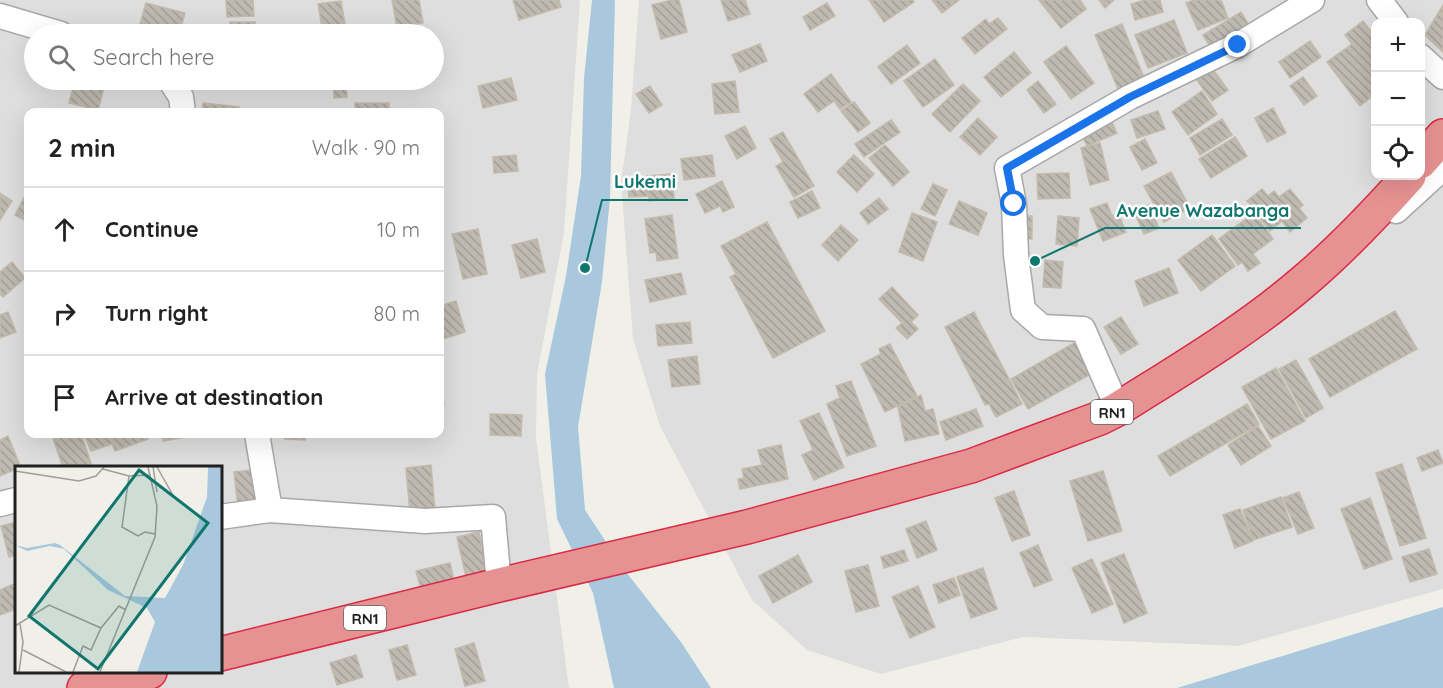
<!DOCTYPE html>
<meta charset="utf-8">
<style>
:root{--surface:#fff;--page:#f6f6f6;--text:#222;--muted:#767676;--line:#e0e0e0}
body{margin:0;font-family:Quicksand,sans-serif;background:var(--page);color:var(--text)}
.controls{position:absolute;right:18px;top:18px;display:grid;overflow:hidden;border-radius:12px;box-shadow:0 6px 24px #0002}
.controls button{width:54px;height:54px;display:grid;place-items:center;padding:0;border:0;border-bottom:2px solid var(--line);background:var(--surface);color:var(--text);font:30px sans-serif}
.stop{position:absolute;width:18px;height:18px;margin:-14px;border:4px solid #1a73e8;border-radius:50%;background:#fff}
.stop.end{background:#1a73e8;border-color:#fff;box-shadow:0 2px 6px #0008}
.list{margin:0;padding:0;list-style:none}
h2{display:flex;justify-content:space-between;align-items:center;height:78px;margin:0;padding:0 24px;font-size:26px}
h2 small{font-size:20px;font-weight:400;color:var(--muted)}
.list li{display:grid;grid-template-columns:39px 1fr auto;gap:18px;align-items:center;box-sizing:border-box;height:84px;padding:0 24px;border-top:2px solid var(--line)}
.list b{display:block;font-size:22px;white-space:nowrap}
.list em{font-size:20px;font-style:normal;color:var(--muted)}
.icon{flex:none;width:33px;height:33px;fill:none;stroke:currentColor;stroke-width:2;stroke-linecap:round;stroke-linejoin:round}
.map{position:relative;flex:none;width:1443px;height:688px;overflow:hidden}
.search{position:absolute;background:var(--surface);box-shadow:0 6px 24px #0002;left:24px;top:24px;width:420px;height:66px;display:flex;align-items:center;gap:15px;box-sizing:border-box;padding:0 21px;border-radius:33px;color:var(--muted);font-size:22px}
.panel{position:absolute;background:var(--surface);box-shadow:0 6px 24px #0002;left:24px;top:108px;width:420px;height:330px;border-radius:12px}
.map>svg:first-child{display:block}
</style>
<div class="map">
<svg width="1443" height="688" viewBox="0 0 1443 688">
<defs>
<pattern id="building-back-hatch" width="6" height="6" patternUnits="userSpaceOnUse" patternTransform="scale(1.5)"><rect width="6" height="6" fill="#beb9b1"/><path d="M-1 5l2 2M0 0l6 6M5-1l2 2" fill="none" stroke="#a39f98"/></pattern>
</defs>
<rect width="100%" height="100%" fill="#f1f0e8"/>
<g fill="#dfdede" fill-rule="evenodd">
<path d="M0,0H580L564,233L537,374L536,438L569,688H0ZM34,34H434V80H34ZM28,112H440V434H28ZM16,468H220V672H16Z"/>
<path d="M639,0H1443V589L1238,646L1023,637L881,674L807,650L752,600L660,426L633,339L621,183L631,109ZM1376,22H1420V176H1376Z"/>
</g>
<g fill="#a9c8de">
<polygon points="592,0 615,0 610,198 602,282 578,427 585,510 626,572 681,642 711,688 614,688 593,593 557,519 545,374 566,276 581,176 584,78"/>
<polygon points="1443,607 1443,688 1177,688"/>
</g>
<g fill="url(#building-back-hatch)" stroke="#c3baaa" stroke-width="1.5">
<polygon points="226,0 253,0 254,16 227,17"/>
<polygon points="392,0 419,0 423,23 397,28"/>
<polygon points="513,0 559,0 561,7 519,20"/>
<polygon points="672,0 679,0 687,32 661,39 652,5"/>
<polygon points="721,0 745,0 750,14 728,21"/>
<polygon points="869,0 913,0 914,2 884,22"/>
<polygon points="932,0 959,0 942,13"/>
<polygon points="1039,0 1080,0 1086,9 1061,28"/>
<polygon points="1099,0 1114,0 1105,8"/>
<polygon points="1145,0 1160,0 1163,12 1135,20 1131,4"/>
<polygon points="1194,0 1221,0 1228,18 1198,30 1186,3"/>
<polygon points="341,1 346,30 323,33 318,4"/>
<polygon points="146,3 185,13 179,34 150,34 138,31"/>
<polygon points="827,3 835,16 810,30 803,17"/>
<polygon points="1443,5 1443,52 1425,35"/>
<polygon points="1241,12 1252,30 1214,53 1203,35"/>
<polygon points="998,18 1007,29 975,54 962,38 986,19 989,24"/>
<polygon points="1174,20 1187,53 1148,68 1135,35"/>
<polygon points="1363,21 1370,30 1376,25 1376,93 1360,106 1327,62 1352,44 1345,35"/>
<rect x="230" y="22" width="25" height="12"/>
<polygon points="1122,24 1145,80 1119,91 1095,35"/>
<polygon points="1310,41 1321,57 1290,78 1279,62"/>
<polygon points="760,44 767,61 740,72 732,55"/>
<polygon points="907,45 920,63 891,84 878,67"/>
<polygon points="1066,46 1094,83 1071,99 1044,62"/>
<polygon points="1014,52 1031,73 1001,97 984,77"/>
<polygon points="935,59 954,85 923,107 904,81"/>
<polygon points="1212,68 1228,90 1212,101 1196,79"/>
<polygon points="831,74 851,102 840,109 834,101 818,112 804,94"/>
<polygon points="1303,77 1317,96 1304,105 1290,86"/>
<polygon points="511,78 517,100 483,108 478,86"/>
<polygon points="75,80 106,80 98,110 69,103"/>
<polygon points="229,80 255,80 254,89 229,86"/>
<polygon points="333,80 345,80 347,97 334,98"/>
<polygon points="735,81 739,112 715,114 712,84"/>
<polygon points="1038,81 1056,104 1044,113 1027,90"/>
<polygon points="963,84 980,101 950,132 932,114"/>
<polygon points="650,86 662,105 649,113 636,94"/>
<polygon points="1202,91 1217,114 1188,135 1172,112"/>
<polygon points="854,102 870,123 858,132 841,111"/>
<polygon points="203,103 239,107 238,112 202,112"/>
<rect x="355" y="103" width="34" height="9"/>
<polygon points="1273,108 1286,133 1267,142 1255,118"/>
<polygon points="1158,111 1165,129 1137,138 1131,120"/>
<polygon points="978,118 997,137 980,155 960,137"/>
<polygon points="1222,119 1232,135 1200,155 1190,138"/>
<polygon points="891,120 900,132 864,157 855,144"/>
<polygon points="1111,120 1117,133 1087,146 1081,133"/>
<polygon points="745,126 756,148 737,159 725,136"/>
<polygon points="783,132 814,186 794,197 776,166 783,162 770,139"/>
<polygon points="1235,137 1247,156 1211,178 1199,159"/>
<polygon points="1145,139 1157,163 1142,170 1130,147"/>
<polygon points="1100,143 1109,180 1090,185 1081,148"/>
<polygon points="885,145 909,172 893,186 869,158"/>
<polygon points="516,155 518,171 494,173 493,157"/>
<polygon points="712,155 715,176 684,180 681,159"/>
<polygon points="854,155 874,174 857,192 837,172"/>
<polygon points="1171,172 1190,208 1164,222 1144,186"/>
<polygon points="1069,173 1070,198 1038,199 1037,174"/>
<polygon points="672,174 674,199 649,201 647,176"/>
<polygon points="646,178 648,196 629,197 627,179"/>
<polygon points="722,181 734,207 723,212 720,206 705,213 696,194"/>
<polygon points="933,184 947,190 935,216 921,209"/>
<polygon points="1262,189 1268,196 1274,191 1279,197 1290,189 1303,205 1299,208 1307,218 1290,232 1282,221 1270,231 1247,201"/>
<polygon points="812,191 820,208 798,218 790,202"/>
<polygon points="0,193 12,201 0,220"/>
<polygon points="26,194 28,195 28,222 15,215"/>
<polygon points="879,198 888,209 868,224 860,213"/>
<polygon points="959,201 987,213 978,235 949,224"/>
<polygon points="1107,203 1112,216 1118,213 1126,232 1103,241 1090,209"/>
<polygon points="1149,205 1159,228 1144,234 1134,211"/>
<polygon points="912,213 937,222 923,261 899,252"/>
<polygon points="1254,213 1273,239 1253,254 1260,263 1248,271 1242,262 1238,265 1219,239"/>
<polygon points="672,215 678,258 657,261 656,252 650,253 645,219"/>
<polygon points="1017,216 1032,216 1032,239 1017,238"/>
<polygon points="1058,216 1079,218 1077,246 1056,244"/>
<polygon points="767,222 825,331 773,358 730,277 736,274 721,246"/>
<polygon points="841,225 858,240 838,261 822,245"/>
<polygon points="478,229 487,274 463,279 452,234"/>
<polygon points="1212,235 1235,266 1201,291 1178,260"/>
<polygon points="537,239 545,272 521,278 512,245"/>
<polygon points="1045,260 1063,262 1061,288 1043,287"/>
<polygon points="12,262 25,278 3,297 0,294 0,272"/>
<polygon points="1169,268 1178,293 1144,306 1135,281"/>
<polygon points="681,273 686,294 650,302 645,280"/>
<polygon points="892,287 918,315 911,322 918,329 907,339 896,328 902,323 879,299"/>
<polygon points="456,301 465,332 440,340 440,306"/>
<polygon points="1395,311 1417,349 1330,397 1309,359"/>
<polygon points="8,312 16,332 0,338 0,315"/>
<polygon points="974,312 1022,404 996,417 989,404 985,405 945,327"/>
<polygon points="1121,317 1138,344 1121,354 1104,327"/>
<polygon points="690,322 692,343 658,346 656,325"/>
<polygon points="1081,339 1098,370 1028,409 1011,379"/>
<polygon points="890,344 917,396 885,412 861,364 881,354 879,349"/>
<polygon points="697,356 700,384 672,387 668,360"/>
<polygon points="1296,360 1323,408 1306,418 1279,369"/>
<polygon points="1276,368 1305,421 1271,439 1242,387"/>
<polygon points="851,381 876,446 847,456 827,404 840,398 836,386"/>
<polygon points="440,382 444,404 440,405"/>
<polygon points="921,395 925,411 933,409 939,434 905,441 898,407"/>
<polygon points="1247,404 1259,424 1170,476 1158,456"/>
<polygon points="976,409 983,426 946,440 940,422"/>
<polygon points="819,413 844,467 814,480 802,455 813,450 800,421"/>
<polygon points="490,414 522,415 521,436 490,435"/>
<polygon points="1258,426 1271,446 1241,465 1228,445"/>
<polygon points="68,434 81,434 91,463 79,468 63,468 53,438"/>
<polygon points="84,434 146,434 148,439 115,451 112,444 91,451"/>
<polygon points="162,434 196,434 196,435 163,441"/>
<polygon points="285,434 306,434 305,440 285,439"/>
<polygon points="8,436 21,468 16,468 16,469 0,476 0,440"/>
<polygon points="781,445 788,479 740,489 738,479 744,478 742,469 762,465 758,450"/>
<polygon points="1438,450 1443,463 1422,471 1417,458"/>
<polygon points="1402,464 1426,538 1400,546 1376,473"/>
<polygon points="431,465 435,510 410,513 406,468"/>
<polygon points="253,470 257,505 238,507 234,472"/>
<polygon points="1103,471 1122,531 1088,541 1070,481"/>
<polygon points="1014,491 1030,535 1012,541 995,498"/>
<polygon points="1299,492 1314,528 1298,534 1283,498"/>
<polygon points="1281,497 1292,527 1253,540 1243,510"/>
<polygon points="1370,498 1392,559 1364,569 1341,509"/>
<polygon points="1240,509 1253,541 1235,548 1223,515"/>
<polygon points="926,521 937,550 917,558 906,529"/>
<polygon points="16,522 16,555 9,557 1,526"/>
<polygon points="479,532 487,572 466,577 457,537"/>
<polygon points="1038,545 1052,580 1034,587 1020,553"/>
<polygon points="1429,549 1437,574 1410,582 1402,557"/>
<polygon points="904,550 908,561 884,568 881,557"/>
<polygon points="1124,554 1147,613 1124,623 1101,563"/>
<polygon points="798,555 812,582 773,603 759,576"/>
<polygon points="1092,559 1113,604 1092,613 1072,568"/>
<polygon points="450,563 454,581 421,589 416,571"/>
<polygon points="868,565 879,606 856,612 845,571"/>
<polygon points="983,568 997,609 971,618 957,577"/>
<polygon points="954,578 960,595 939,603 933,585"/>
<polygon points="16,583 16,609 0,615 0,590"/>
<polygon points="918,586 935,627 910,638 892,597"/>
<polygon points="474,643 485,681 465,686 455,649"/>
<polygon points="407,645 416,675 397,680 389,650"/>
<polygon points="356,655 363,677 337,685 330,663"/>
</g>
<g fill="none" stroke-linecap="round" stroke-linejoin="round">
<g stroke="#a8a8a8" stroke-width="27">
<g id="minor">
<polyline points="1379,0 1396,22"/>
<polyline points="0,16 61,34"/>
<polyline points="1420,56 1443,77"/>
<polyline points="170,80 181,97 183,112"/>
<polyline points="1396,211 1443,168"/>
<polyline points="1118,409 1083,329 1042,327 1023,310 1016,255 1014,204 1007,168 1130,97 1238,45 1312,0"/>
<polyline points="257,434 270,510"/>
<polyline points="0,504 16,500"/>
<polyline points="220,517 270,510 425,521 493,517 499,585"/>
</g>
</g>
<g stroke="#da2b45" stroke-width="36">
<g id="highway">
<polyline points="1420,162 1443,136"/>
<path d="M220,654L499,585L747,527L971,466L1100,418L1118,409C1181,369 1246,331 1303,282C1341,250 1376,213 1409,176"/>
<polyline points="84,688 150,672"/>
</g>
</g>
<use href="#minor" stroke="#fff" stroke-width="24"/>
<use href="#highway" stroke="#e79292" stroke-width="33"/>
</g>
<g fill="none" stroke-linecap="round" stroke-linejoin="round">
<polyline stroke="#1a73e8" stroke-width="8" points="1014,204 1007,168 1130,97 1238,45"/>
</g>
<g text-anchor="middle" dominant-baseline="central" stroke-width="5" stroke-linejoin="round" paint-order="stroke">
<g fill="#fff" stroke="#646464" stroke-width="1.5">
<rect x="1091" y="400" width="42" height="24" rx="4.5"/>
<rect x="344" y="606" width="42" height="24" rx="4.5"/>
</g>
<g font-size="15" font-weight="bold" fill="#212121">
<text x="1112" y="412">RN1</text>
<text x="365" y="618">RN1</text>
</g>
</g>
<g transform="translate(15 466)">
<rect width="207" height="207" fill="#f1f0e8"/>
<path d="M193,1H207V206H122L140,156L132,142L93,124L49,83L35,80L12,85L0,79L12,82L40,77L45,79L110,130L150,132L168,99L192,31Z" fill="#a9c8de"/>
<path fill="none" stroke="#9e9d98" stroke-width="1.5" d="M138,1L142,26M142,1L159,31M88,3L114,10L136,9M0,5L64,15L81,10L89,1M114,10L107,61L123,70L130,66L140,68M0,160L34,139L86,162M8,184L51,206M4,206L8,176L5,158M58,206L68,180L76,184L86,162L104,140L111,144M85,206L140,71L142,40L133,1"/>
<path fill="#0f766e" fill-opacity="0.15" stroke="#0f766e" stroke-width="3" d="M124,4L193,57L83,203L14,150Z"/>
<rect width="207" height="207" fill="none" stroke="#212121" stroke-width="3"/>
</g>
<path fill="none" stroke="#0f766e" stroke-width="2" d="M585 268L602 200H688M1035 261L1105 228H1301"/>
<g fill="#0f766e" stroke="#fff" stroke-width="2">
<circle cx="585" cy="268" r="6"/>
<circle cx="1035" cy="261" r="6"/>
</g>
<g font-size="18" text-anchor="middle" font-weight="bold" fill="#0f766e" stroke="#fff" stroke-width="5" stroke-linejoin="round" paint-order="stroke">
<text x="645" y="188">Lukemi</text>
<text x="1203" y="217">Avenue Wazabanga</text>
</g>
</svg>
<div class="controls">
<button>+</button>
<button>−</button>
<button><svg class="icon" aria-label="locate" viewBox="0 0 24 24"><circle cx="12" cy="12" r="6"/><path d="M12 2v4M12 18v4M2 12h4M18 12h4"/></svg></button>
</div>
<div class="stop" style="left:1014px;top:204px"></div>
<div class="stop end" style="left:1238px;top:45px"></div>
<div class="search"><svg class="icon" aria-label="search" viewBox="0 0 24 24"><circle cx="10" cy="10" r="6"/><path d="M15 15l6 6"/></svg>Search here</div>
<section class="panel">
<h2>2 min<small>Walk · 90 m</small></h2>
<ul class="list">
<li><svg class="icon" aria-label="ahead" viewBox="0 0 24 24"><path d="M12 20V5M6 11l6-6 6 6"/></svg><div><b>Continue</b></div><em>10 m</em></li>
<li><svg class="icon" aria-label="right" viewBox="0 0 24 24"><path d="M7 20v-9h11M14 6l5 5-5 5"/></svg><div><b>Turn right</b></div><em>80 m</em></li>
<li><svg class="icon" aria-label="arrive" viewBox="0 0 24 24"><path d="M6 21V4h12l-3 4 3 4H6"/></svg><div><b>Arrive at destination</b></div></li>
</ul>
</section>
</div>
